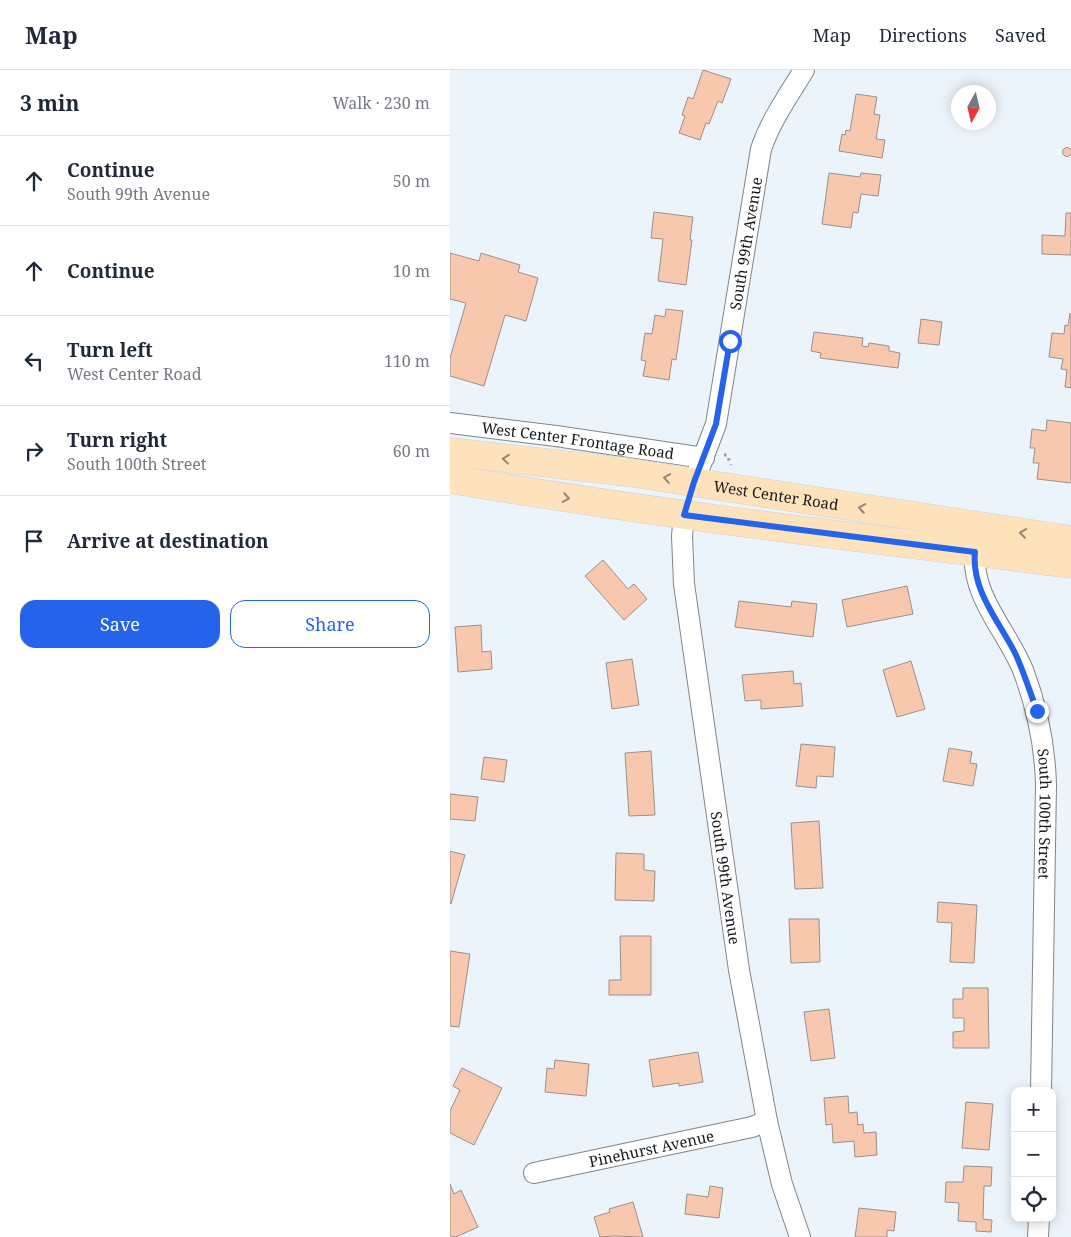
<!DOCTYPE html>
<meta charset="utf-8">
<style>
:root{--surface:#fff;--page:#f6f6f7;--text:#1f2937;--muted:#747a83;--line:#e0e1e3;--accent:#2563eb}
body{margin:0;font-family:"Noto Serif",serif;background:var(--page);color:var(--text)}
.controls{position:absolute;right:15px;bottom:15px;display:grid;overflow:hidden;border-radius:10px;box-shadow:0 2px 12px #0003}
.controls button{width:45px;height:45px;display:grid;place-items:center;padding:0;border:0;border-bottom:1px solid var(--line);background:var(--surface);color:var(--text);font:25px sans-serif}
.compass{position:absolute;left:501px;top:15px;width:45px;height:45px;border-radius:50%;background:var(--surface);box-shadow:0 2px 12px #0003;rotate:188deg}
.stop{position:absolute;width:15px;height:15px;margin:-11px;border:4px solid #2563eb;border-radius:50%;background:#fff}
.stop.end{background:#2563eb;border-color:#fff;box-shadow:0 1px 5px #0008}
.list{margin:0;padding:0;list-style:none}
h2{display:flex;justify-content:space-between;align-items:center;height:65px;margin:0;padding:0 20px;font-size:21px}
h2 small{font-size:16px;font-weight:400;color:var(--muted)}
.list li{display:grid;grid-template-columns:32px 1fr auto;gap:15px;align-items:center;box-sizing:border-box;height:90px;padding:0 20px;border-top:1px solid var(--line)}
.list b{display:block;font-size:19px;white-space:nowrap}
.list p{margin:0;font-size:16px;white-space:nowrap;color:var(--muted)}
.list em{font-size:16px;font-style:normal;color:var(--muted)}
.actions{display:flex;gap:10px;padding:15px 20px}
.actions a{flex:1;padding:11px 0;border:1px solid var(--accent);border-radius:15px;text-align:center;font-size:18px;color:var(--accent)}
.actions .main{background:var(--accent);color:#fff}
.icon{flex:none;width:28px;height:28px;fill:none;stroke:currentColor;stroke-width:2;stroke-linecap:round;stroke-linejoin:round}
.map{position:relative;flex:none;width:621px;height:1167px;overflow:hidden}
header{display:flex;align-items:center;gap:30px;box-sizing:border-box;height:70px;padding:0 25px;background:var(--surface);border-bottom:1px solid var(--line)}
header strong{font-size:24px}
nav{display:flex;gap:28px;margin-inline-start:auto;font-size:18px}
main{display:flex}
aside{flex:1;background:var(--surface)}
.map>svg:first-child{display:block}
</style>
<header>
<strong>Map</strong>
<nav><a>Map</a><a>Directions</a><a>Saved</a></nav>
</header>
<main>
<aside>
<h2>3 min<small>Walk · 230 m</small></h2>
<ul class="list">
<li><svg class="icon" aria-label="ahead" viewBox="0 0 24 24"><path d="M12 20V5M6 11l6-6 6 6"/></svg><div><b>Continue</b><p>South 99th Avenue</p></div><em>50 m</em></li>
<li><svg class="icon" aria-label="ahead" viewBox="0 0 24 24"><path d="M12 20V5M6 11l6-6 6 6"/></svg><div><b>Continue</b></div><em>10 m</em></li>
<li><svg class="icon" aria-label="left" viewBox="0 0 24 24"><path d="M17 20v-9H6M10 6l-5 5 5 5"/></svg><div><b>Turn left</b><p>West Center Road</p></div><em>110 m</em></li>
<li><svg class="icon" aria-label="right" viewBox="0 0 24 24"><path d="M7 20v-9h11M14 6l5 5-5 5"/></svg><div><b>Turn right</b><p>South 100th Street</p></div><em>60 m</em></li>
<li><svg class="icon" aria-label="arrive" viewBox="0 0 24 24"><path d="M6 21V4h12l-3 4 3 4H6"/></svg><div><b>Arrive at destination</b></div></li>
</ul>
<div class="actions"><a class="main">Save</a><a>Share</a></div>
</aside>
<div class="map">
<svg width="621" height="1167" viewBox="0 0 621 1167">
<rect width="100%" height="100%" fill="#ecf4fb"/>
<g fill="#f8c8ae" stroke="#99908c">
<polygon points="253,0 281,9 272,33 268,31 259,54 256,53 250,70 229,63 235,46 232,45 238,27 243,29"/>
<polygon points="406,24 427,27 424,44 430,45 426,69 435,70 432,88 389,81 392,64 395,65 396,60 400,61"/>
<circle cx="617" cy="82" r="4.5"/>
<polygon points="379,103 410,107 411,103 431,105 428,126 411,124 408,143 403,142 401,158 372,154"/>
<polygon points="204,142 243,147 240,170 242,170 236,215 208,211 213,169 201,168"/>
<polygon points="616,143 621,143 621,185 592,184 592,165 615,166"/>
<polygon points="0,183 29,191 31,183 70,195 68,202 88,208 76,251 55,245 34,316 0,306 0,288 16,233 0,229"/>
<polygon points="216,239 233,241 226,290 222,289 219,310 193,306 196,291 191,290 195,263 202,264 205,245 215,247"/>
<polygon points="620,243 621,244 621,318 615,317 617,300 611,299 613,289 599,287 602,263 614,264 615,255 618,256"/>
<polygon points="471,249 492,252 489,275 468,273"/>
<polygon points="364,262 413,268 412,276 418,277 419,273 439,276 439,281 450,283 448,298 370,288 371,283 361,281"/>
<polygon points="597,350 621,353 621,413 587,409 589,393 583,393 585,378 580,378 582,359 596,361"/>
<polygon points="153,490 178,519 184,514 197,529 174,550 135,506"/>
<polygon points="457,516 463,544 397,557 392,530"/>
<polygon points="289,531 341,537 342,531 367,534 363,567 285,557"/>
<polygon points="31,555 32,582 41,581 42,599 8,602 5,557"/>
<polygon points="182,589 189,635 162,639 156,593"/>
<polygon points="461,591 475,639 447,647 433,600"/>
<polygon points="343,601 344,614 351,613 353,636 311,639 311,630 295,631 292,605"/>
<polygon points="351,674 385,677 383,707 367,706 366,718 346,716"/>
<polygon points="499,678 522,682 520,693 527,694 523,716 493,711"/>
<polygon points="201,681 205,745 179,746 175,683"/>
<polygon points="34,687 57,690 54,712 31,709"/>
<polygon points="0,724 28,727 25,751 0,749"/>
<polygon points="369,751 373,818 345,819 341,753"/>
<polygon points="0,781 15,785 1,834 0,833"/>
<polygon points="166,783 194,784 194,800 205,801 204,831 165,830"/>
<polygon points="488,832 527,835 524,893 500,892 502,853 487,852"/>
<polygon points="339,849 369,849 370,892 341,893"/>
<polygon points="170,866 201,866 201,925 159,925 159,910 171,910"/>
<polygon points="0,881 20,884 9,957 0,956"/>
<polygon points="513,918 538,918 539,978 503,978 503,962 514,961 514,948 503,948 503,929 513,929"/>
<polygon points="379,939 385,988 361,991 354,942"/>
<polygon points="248,982 253,1012 229,1016 229,1013 203,1017 199,990"/>
<polygon points="105,990 139,994 136,1026 95,1022 97,998 104,999"/>
<polygon points="12,998 52,1018 24,1075 0,1063 0,1041 10,1020 3,1016"/>
<polygon points="398,1026 399,1043 407,1042 408,1055 413,1054 414,1063 426,1062 427,1085 405,1087 404,1071 383,1073 382,1054 376,1055 374,1028"/>
<polygon points="516,1032 543,1034 539,1080 512,1078"/>
<polygon points="514,1096 542,1097 541,1116 534,1116 533,1149 542,1150 541,1162 526,1161 526,1152 508,1151 509,1133 495,1132 496,1112 513,1112"/>
<polygon points="0,1114 4,1124 11,1120 28,1157 6,1167 0,1166"/>
<polygon points="260,1116 273,1118 269,1148 235,1144 237,1124 258,1127"/>
<polygon points="183,1132 193,1167 164,1166 150,1167 144,1147 160,1142 159,1139"/>
<polygon points="409,1138 446,1142 444,1161 437,1160 437,1167 405,1167"/>
</g>
<g fill="none" stroke-linecap="round" stroke-linejoin="round">
<g stroke="#7e858b" stroke-width="22">
<g id="minor">
<path id="s1" d="M0,353L106,366L254,388"/>
<path id="s2" d="M244,412L266,354L311,79C321,50 338,26 354,0"/>
<path id="s3" d="M234,445L232,466L234,514L289,900L317,1051L332,1114L350,1167"/>
<path id="s4" d="M525,482C521,526 557,561 573,600C587,637 595,675 596,715L591,1021"/>
<path id="s5" d="M84,1103L302,1057L317,1051"/>
<polyline points="588,1167 589,1148"/>
</g>
</g>
<g stroke="#d0d1d1" stroke-width="29">
<g id="primary">
<path id="s6" d="M0,382L177,402L621,470"/>
<path d="M0,409C206,444 414,468 621,494"/>
</g>
</g>
<polyline stroke="#999fa4" stroke-width="3" stroke-dasharray="2.5 4" stroke-linecap="butt" points="274,385 277,385 281,395"/>
<use href="#minor" stroke="#fff" stroke-width="20"/>
<use href="#primary" stroke="#fde2bc" stroke-width="28"/>
</g>
<defs><path id="oneway-chevron" d="M-2-3.5L2.5 0L-2 3.5" fill="none" stroke-width="1.6" stroke-linecap="round" stroke-linejoin="round" transform="scale(1.25)"/></defs>
<g stroke="#958774">
<use href="#oneway-chevron" transform="translate(56 389) rotate(-174)"/>
<use href="#oneway-chevron" transform="translate(217 408) rotate(-171)"/>
<use href="#oneway-chevron" transform="translate(116 428) rotate(9)"/>
<use href="#oneway-chevron" transform="translate(412 438) rotate(-171)"/>
<use href="#oneway-chevron" transform="translate(573 463) rotate(-172)"/>
</g>
<g fill="none" stroke-linecap="round" stroke-linejoin="round">
<path stroke="#2563eb" stroke-width="6" d="M280,271L266,354L244,412L234,445L525,482C521,520 549,551 565,583C574,602 580,622 587,641"/>
</g>
<g text-anchor="middle" dominant-baseline="central" stroke-width="5" stroke-linejoin="round" paint-order="stroke">
<g font-size="15" fill="#16181b" stroke="#fff">
<text stroke="none"><textPath href="#s2" startOffset="245">South 99th Avenue</textPath></text>
<text stroke="none"><textPath href="#s1" startOffset="129">West Center Frontage Road</textPath></text>
<text stroke="none"><textPath href="#s6" startOffset="329">West Center Road</textPath></text>
<text stroke="none"><textPath href="#s4" startOffset="276">South 100th Street</textPath></text>
<text stroke="none"><textPath href="#s3" startOffset="366">South 99th Avenue</textPath></text>
<text stroke="none"><textPath href="#s5" startOffset="120">Pinehurst Avenue</textPath></text>
</g>
</g>
</svg>
<div class="controls">
<button>+</button>
<button>−</button>
<button><svg class="icon" aria-label="locate" viewBox="0 0 24 24"><circle cx="12" cy="12" r="6"/><path d="M12 2v4M12 18v4M2 12h4M18 12h4"/></svg></button>
</div>
<svg class="compass" viewBox="-18 -18 36 36"><path d="M0-13l5 13h-10z" fill="#e53935"/><path d="M0 13l5-13h-10z" fill="#747a83"/></svg>
<div class="stop" style="left:280px;top:271px"></div>
<div class="stop end" style="left:587px;top:641px"></div>
</div>
</main>
